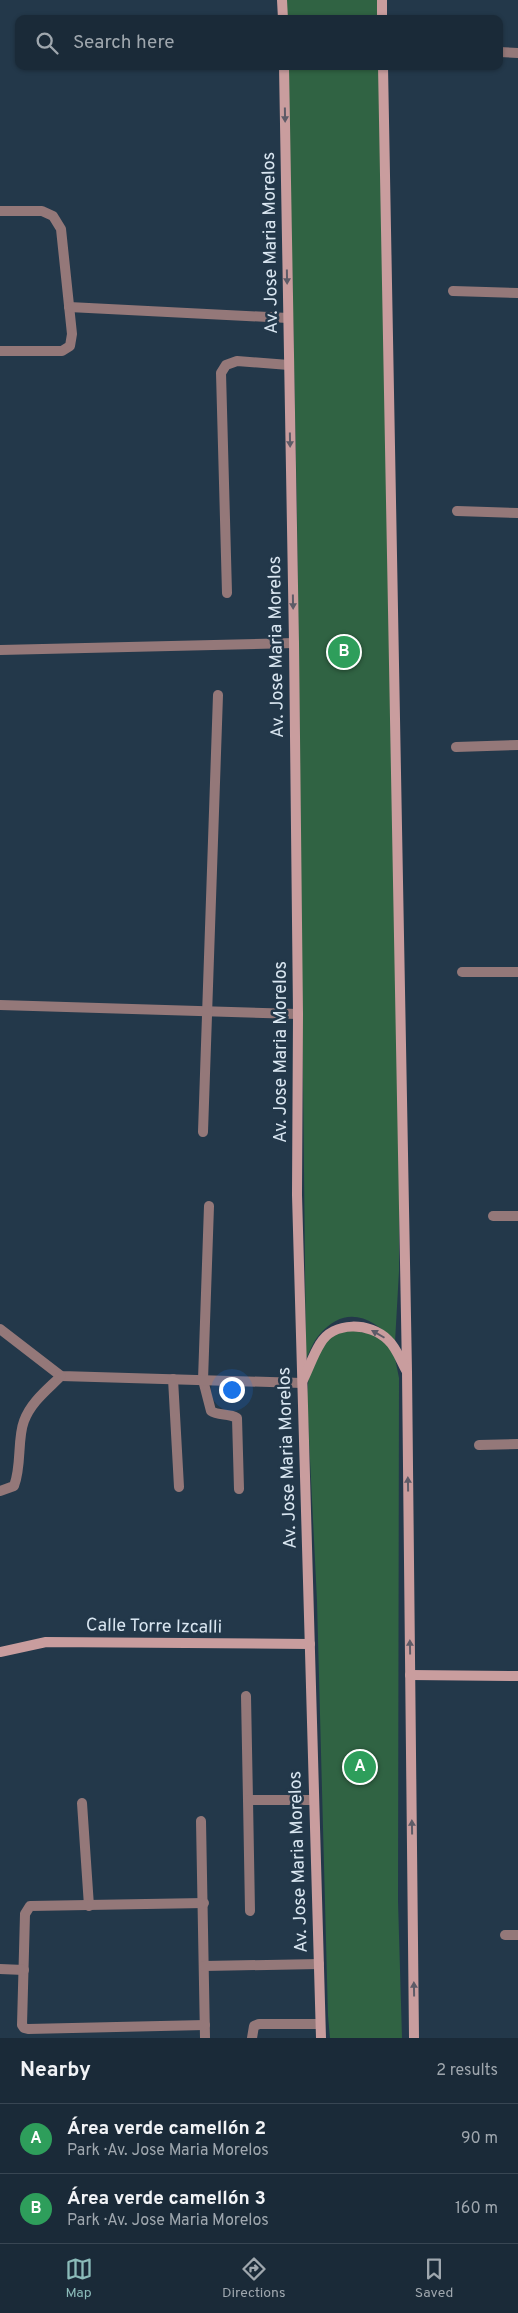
<!DOCTYPE html>
<meta charset="utf-8">
<style>
:root{--surface:#1a2a38;--page:#233240;--text:#f1f3f6;--muted:#9fa7ae;--line:#384653;--accent:#8bbbb9}
body{margin:0;font-family:Overpass,sans-serif;background:var(--page);color:var(--text)}
.you{position:absolute;left:231px;top:1389px;width:18px;height:18px;margin:-12px;border:4px solid #fff;border-radius:50%;background:#1a73e8;box-shadow:0 0 0 8px #1a73e833}
.badge{display:grid;place-items:center;width:32px;height:32px;border-radius:50%;background:var(--accent);color:#fff;font-size:16px;font-weight:700}
.pin{position:absolute;translate:-50% -50%;border:2px solid #fff;box-shadow:0 1px 5px #0006}
.list{margin:0;padding:0;list-style:none}
h2{display:flex;justify-content:space-between;align-items:center;height:65px;margin:0;padding:0 20px;font-size:21px}
h2 small{font-size:16px;font-weight:400;color:var(--muted)}
.list li{display:grid;grid-template-columns:32px 1fr auto;gap:15px;align-items:center;box-sizing:border-box;height:70px;padding:0 20px;border-top:1px solid var(--line)}
.list b{display:block;font-size:19px;white-space:nowrap}
.list p{margin:0;font-size:16px;white-space:nowrap;color:var(--muted)}
.list em{font-size:16px;font-style:normal;color:var(--muted)}
.icon{flex:none;width:28px;height:28px;fill:none;stroke:currentColor;stroke-width:2;stroke-linecap:round;stroke-linejoin:round}
.map{position:relative;flex:none;width:518px;height:2038px;overflow:hidden}
.search{position:absolute;background:var(--surface);box-shadow:0 1px 4px #0004;left:15px;right:15px;top:15px;height:55px;display:flex;align-items:center;gap:12px;box-sizing:border-box;padding:0 18px;border-radius:10px;color:var(--muted);font-size:19px}
.sheet{height:205px;background:var(--surface)}
nav{display:flex;justify-content:space-around;align-items:center;box-sizing:border-box;height:70px;border-top:1px solid var(--line);background:var(--surface);font-size:14px;color:var(--muted)}
nav a{display:grid;justify-items:center;gap:2px}
nav .on{color:var(--accent)}
.map>svg:first-child{display:block}
</style>
<div class="map">
<svg width="518" height="2038" viewBox="0 0 518 2038">
<rect width="100%" height="100%" fill="#23384a"/>
<g fill="#306343">
<rect x="287" y="0" width="91" height="19"/>
<path d="M288,66H379L399,1085V1271L395,1342C372,1317 346,1304 319,1335C313,1342 310,1351 306,1359L297,512Z"/>
<path d="M337,1328L378,1335L393,1348L399,1378L398,1901L402,2038H330L328,2016L317,1601L307,1398C309,1364 313,1352 337,1328Z"/>
</g>
<g fill="none" stroke-linecap="round" stroke-linejoin="round">
<g stroke="#947879" stroke-width="10">
<polyline points="499,52 518,53"/>
<polyline points="0,211 42,211 53,216 61,229 72,334 70,346 62,351 0,351"/>
<polyline points="453,291 518,293"/>
<polyline points="69,307 288,318"/>
<polyline points="457,511 518,513"/>
<polyline points="227,593 221,373 226,365 237,361 289,365"/>
<polyline points="0,650 294,643"/>
<polyline points="456,747 518,745"/>
<polyline points="462,972 518,972"/>
<polyline points="0,1005 298,1014"/>
<polyline points="203,1132 218,695"/>
<path d="M209,1206L203,1380L211,1411C218,1416 229,1413 237,1418L239,1489"/>
<polyline points="493,1216 518,1216"/>
<polyline points="0,1329 61,1376 302,1383"/>
<polyline points="173,1379 179,1487"/>
<polyline points="479,1445 518,1444"/>
<path d="M0,1491L14,1486C22,1466 17,1439 24,1421C31,1402 47,1390 61,1376"/>
<polyline points="246,1696 248,1800"/>
<polyline points="82,1803 89,1906"/>
<polyline points="201,1821 205,2038"/>
<polyline points="204,1903 30,1906 25,1914 22,2025 24,2028 28,2029 205,2025"/>
<polyline points="250,1911 248,1800 314,1800"/>
<polyline points="505,1935 518,1935"/>
<polyline points="204,1966 319,1964"/>
<polyline points="0,1969 24,1970"/>
<polyline points="252,2038 254,2026 259,2024 320,2024"/>
</g>
<g stroke="#c99d9e" stroke-width="10">
<polyline points="282,0 283,19"/>
<polyline points="382,0 382,19"/>
<polyline points="284,66 294,643 298,1014 297,1195 321,2038"/>
<polyline points="383,66 407,1371 414,2038"/>
<path d="M303,1380C309,1368 313,1355 320,1344C333,1321 370,1322 388,1340C396,1347 401,1361 406,1370"/>
<polyline points="0,1652 46,1642 310,1644"/>
<polyline points="410,1675 518,1676"/>
</g>
</g>
<defs><path id="oneway-solid" d="M-6-.8H1V-3.2L6.5 0L1 3.2V.8H-6Z" transform="scale(1.25)"/></defs>
<g fill="#5d5b67">
<use href="#oneway-solid" transform="translate(285 115) rotate(89)"/>
<use href="#oneway-solid" transform="translate(287 277) rotate(89)"/>
<use href="#oneway-solid" transform="translate(290 440) rotate(89)"/>
<use href="#oneway-solid" transform="translate(293 602) rotate(89)"/>
<use href="#oneway-solid" transform="translate(378 1334) rotate(-150)"/>
<use href="#oneway-solid" transform="translate(408 1484) rotate(-91)"/>
<use href="#oneway-solid" transform="translate(410 1647) rotate(-91)"/>
<use href="#oneway-solid" transform="translate(412 1827) rotate(-91)"/>
<use href="#oneway-solid" transform="translate(414 1989) rotate(-91)"/>
</g>
<g text-anchor="middle" dominant-baseline="central" stroke-width="5" stroke-linejoin="round" paint-order="stroke">
<g font-size="18" fill="#d9e6f1" stroke="#23384a">
<text transform="translate(271 243) rotate(-91)">Av. Jose Maria Morelos</text>
<text transform="translate(277 647) rotate(-91)">Av. Jose Maria Morelos</text>
<text transform="translate(281 1052) rotate(-90)">Av. Jose Maria Morelos</text>
<text transform="translate(288 1458) rotate(-92)">Av. Jose Maria Morelos</text>
<text transform="translate(154 1627) rotate(1)">Calle Torre Izcalli</text>
<text transform="translate(299 1862) rotate(-92)">Av. Jose Maria Morelos</text>
</g>
</g>
</svg>
<div class="you"></div>
<div class="pin badge" style="left:360px;top:1767px;background:#2e9e5b">A</div>
<div class="pin badge" style="left:344px;top:652px;background:#2e9e5b">B</div>
<div class="search"><svg class="icon" aria-label="search" viewBox="0 0 24 24"><circle cx="10" cy="10" r="6"/><path d="M15 15l6 6"/></svg>Search here</div>
</div>
<section class="sheet">
<h2>Nearby<small>2 results</small></h2>
<ul class="list">
<li><span class="badge" style="background:#2e9e5b">A</span><div><b>Área verde camellón 2</b><p>Park · Av. Jose Maria Morelos</p></div><em>90 m</em></li>
<li><span class="badge" style="background:#2e9e5b">B</span><div><b>Área verde camellón 3</b><p>Park · Av. Jose Maria Morelos</p></div><em>160 m</em></li>
</ul>
</section>
<nav>
<a class="on"><svg class="icon" aria-label="map" viewBox="0 0 24 24"><path d="M3 6l6-2 6 2 6-2v14l-6 2-6-2-6 2zM9 4v14M15 6v14"/></svg>Map</a>
<a><svg class="icon" aria-label="directions" viewBox="0 0 24 24"><path d="M12 3l9 9-9 9-9-9zM9 14v-3h6M13 9l2 2-2 2"/></svg>Directions</a>
<a><svg class="icon" aria-label="saved" viewBox="0 0 24 24"><path d="M7 4h10v16l-5-4-5 4z"/></svg>Saved</a>
</nav>
